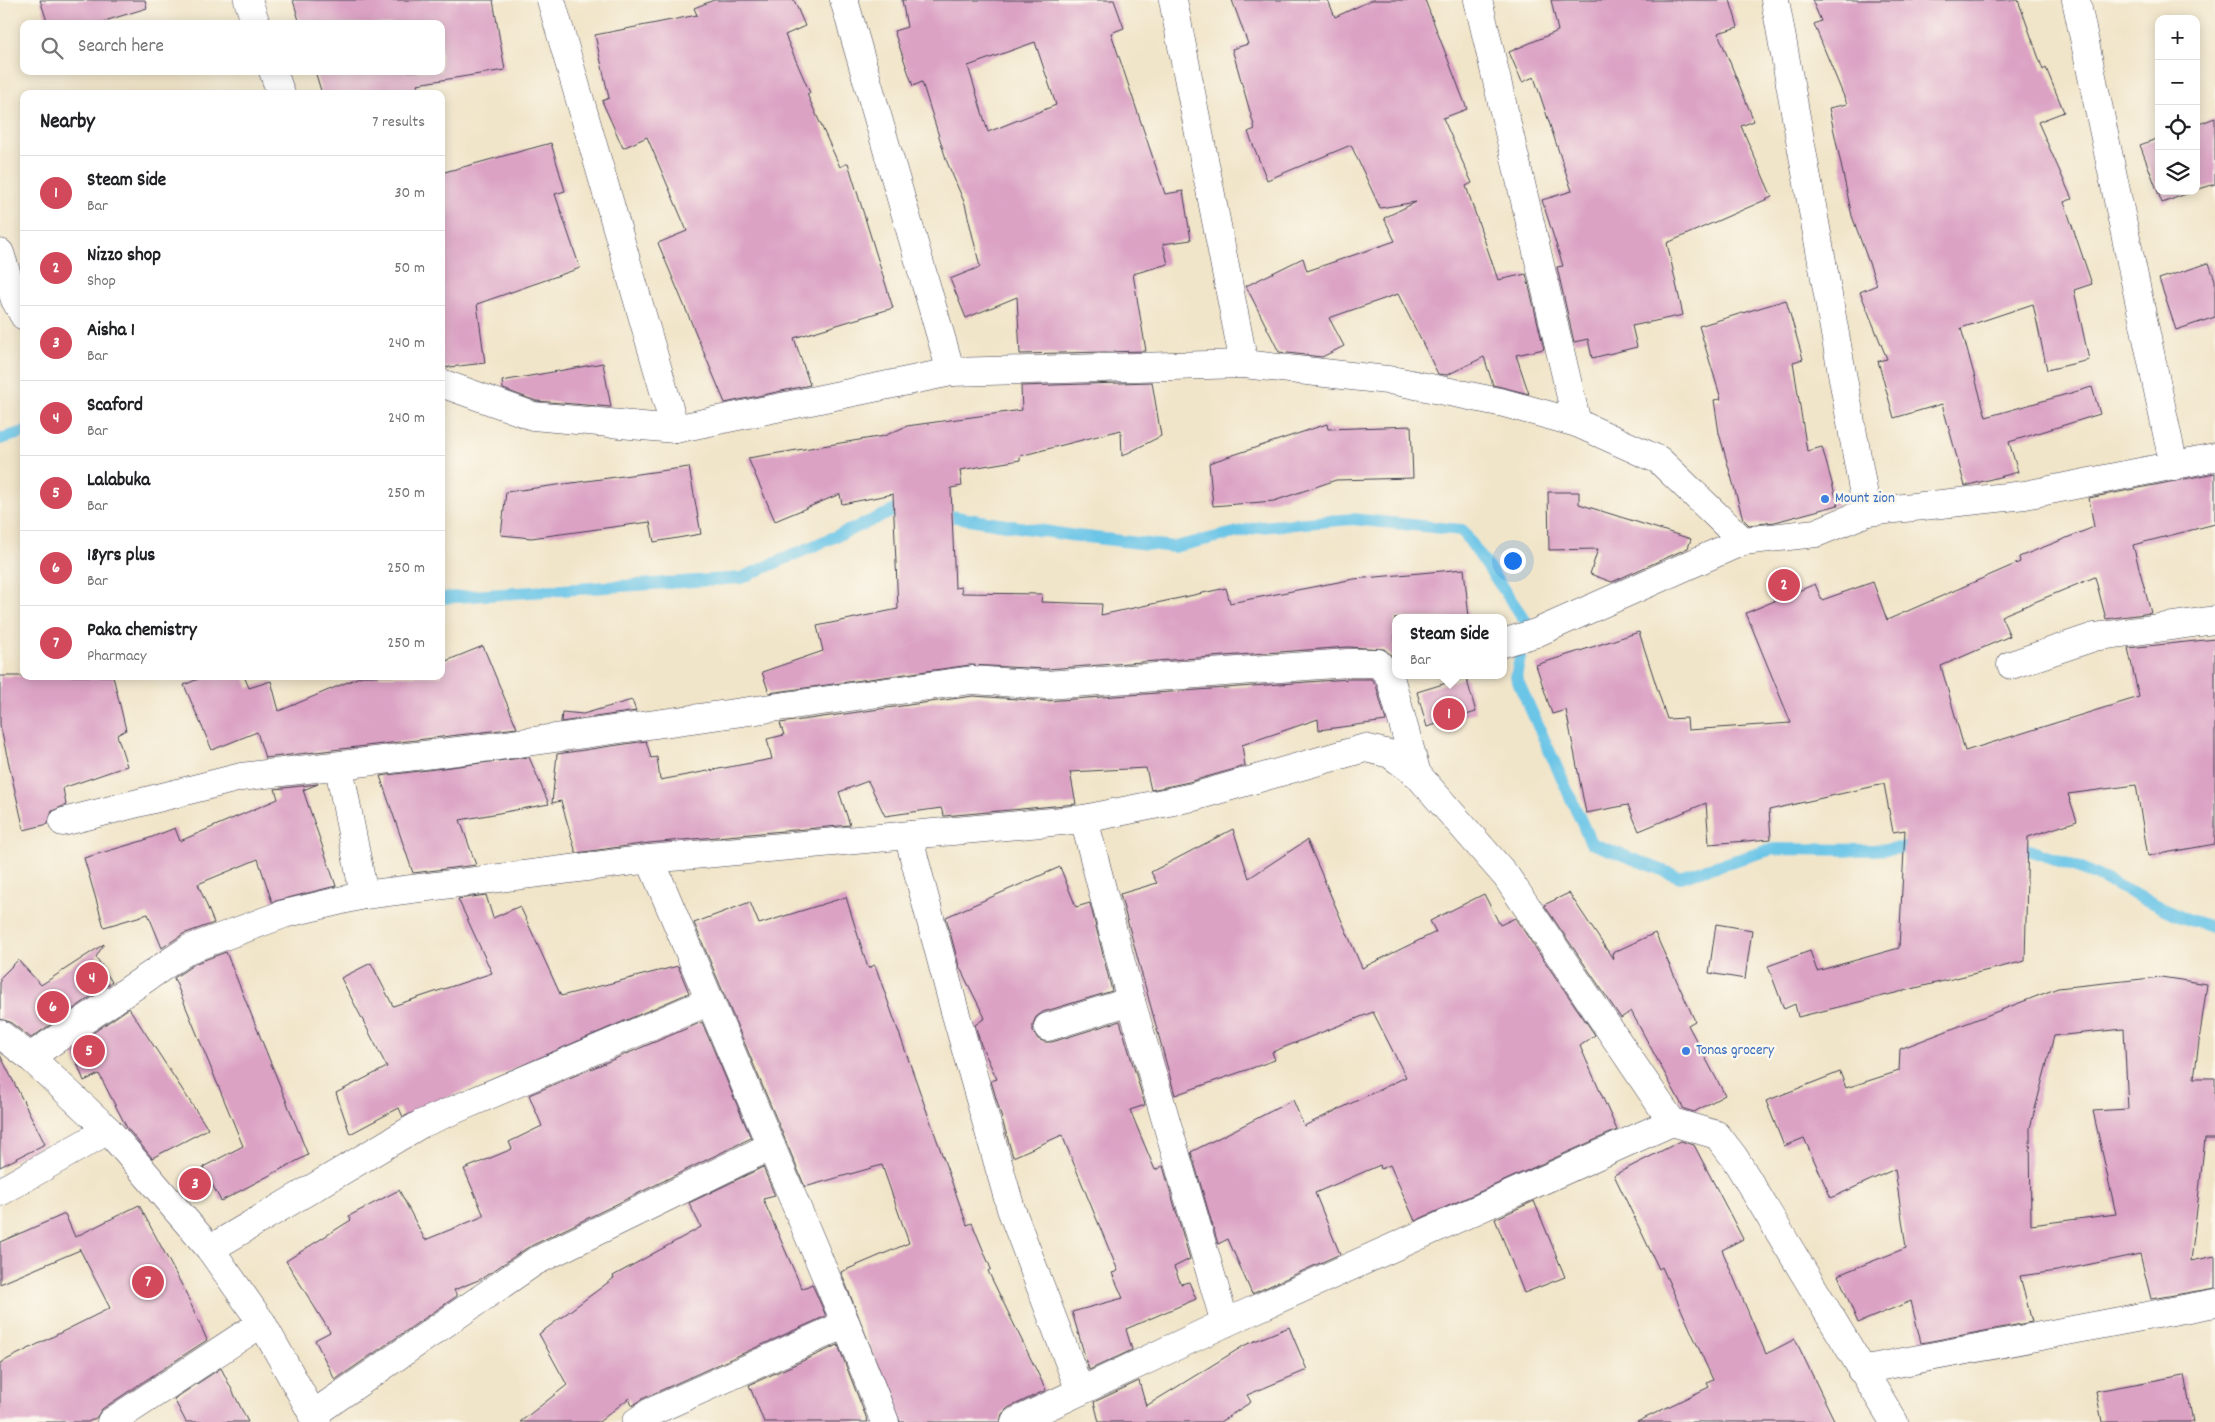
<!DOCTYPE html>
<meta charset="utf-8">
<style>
:root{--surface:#fff;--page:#f2f2f2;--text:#202124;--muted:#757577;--line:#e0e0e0;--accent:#d1495b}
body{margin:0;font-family:Dekko,sans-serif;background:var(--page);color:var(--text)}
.controls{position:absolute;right:15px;top:15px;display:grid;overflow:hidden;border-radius:10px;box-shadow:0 2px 12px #0003}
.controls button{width:45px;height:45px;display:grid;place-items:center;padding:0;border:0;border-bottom:1px solid var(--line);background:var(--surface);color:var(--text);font:25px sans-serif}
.you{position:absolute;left:1512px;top:560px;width:18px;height:18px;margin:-12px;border:4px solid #fff;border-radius:50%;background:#1a73e8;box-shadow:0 0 0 8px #1a73e833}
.badge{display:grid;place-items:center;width:32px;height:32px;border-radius:50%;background:var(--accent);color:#fff;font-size:16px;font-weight:700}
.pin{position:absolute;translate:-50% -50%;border:2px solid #fff;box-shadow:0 1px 5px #0006}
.popup{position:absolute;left:1392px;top:614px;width:115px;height:65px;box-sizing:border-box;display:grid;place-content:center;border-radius:10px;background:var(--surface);filter:drop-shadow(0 1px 4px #0005);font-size:16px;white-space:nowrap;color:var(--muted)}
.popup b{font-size:19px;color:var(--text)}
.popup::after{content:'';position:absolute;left:50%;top:100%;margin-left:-10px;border:10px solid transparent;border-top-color:var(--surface)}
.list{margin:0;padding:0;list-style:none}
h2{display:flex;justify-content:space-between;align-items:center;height:65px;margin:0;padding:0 20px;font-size:21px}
h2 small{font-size:16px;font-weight:400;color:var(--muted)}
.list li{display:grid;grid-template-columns:32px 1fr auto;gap:15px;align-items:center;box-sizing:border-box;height:75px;padding:0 20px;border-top:1px solid var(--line)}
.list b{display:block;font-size:19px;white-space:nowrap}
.list p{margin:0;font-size:16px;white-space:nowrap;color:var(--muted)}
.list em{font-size:16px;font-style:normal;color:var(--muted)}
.icon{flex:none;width:28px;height:28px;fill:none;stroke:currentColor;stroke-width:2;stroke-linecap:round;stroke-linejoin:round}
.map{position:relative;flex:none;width:2215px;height:1422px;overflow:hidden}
.search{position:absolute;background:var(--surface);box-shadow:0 2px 12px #0003;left:20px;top:20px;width:425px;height:55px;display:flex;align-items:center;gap:12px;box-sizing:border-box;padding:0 18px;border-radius:10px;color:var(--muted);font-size:19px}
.panel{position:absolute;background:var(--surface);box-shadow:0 2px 12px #0003;left:20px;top:90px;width:425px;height:590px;border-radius:10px}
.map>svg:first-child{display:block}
</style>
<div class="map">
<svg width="2215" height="1422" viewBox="0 0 2215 1422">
<rect width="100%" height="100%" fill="#fbf7ec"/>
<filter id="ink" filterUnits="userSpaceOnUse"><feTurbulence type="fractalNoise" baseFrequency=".02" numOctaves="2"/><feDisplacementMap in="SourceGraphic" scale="10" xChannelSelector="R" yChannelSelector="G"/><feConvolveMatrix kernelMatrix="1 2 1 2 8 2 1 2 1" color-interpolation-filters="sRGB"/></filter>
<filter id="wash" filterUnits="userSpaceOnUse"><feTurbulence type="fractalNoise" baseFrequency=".0096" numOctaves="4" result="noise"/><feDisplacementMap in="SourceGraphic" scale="20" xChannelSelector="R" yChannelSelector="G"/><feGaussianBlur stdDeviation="1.12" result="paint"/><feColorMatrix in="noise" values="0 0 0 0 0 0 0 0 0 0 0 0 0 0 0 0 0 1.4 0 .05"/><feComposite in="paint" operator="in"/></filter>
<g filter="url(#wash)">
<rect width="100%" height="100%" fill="#f1e5c9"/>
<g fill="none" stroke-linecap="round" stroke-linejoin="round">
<g stroke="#6ac5e7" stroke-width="12">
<polyline points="0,439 24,432"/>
<polyline points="937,514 1069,535 1174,547 1260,527 1352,519 1462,530 1529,626"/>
<polyline points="441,598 741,578 900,508 910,510"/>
<polyline points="1520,657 1516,677 1591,843 1680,877 1773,849 1873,850 1920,847"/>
<polyline points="2012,844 2085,870 2181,917 2215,928"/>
</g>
</g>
<g id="blocks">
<g fill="#dba2c4" fill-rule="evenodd">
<polygon points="40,0 145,0 147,8 95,24 48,24"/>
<polygon points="293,0 493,0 505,70 417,84 420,94 322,94 315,71 441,71 441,24 300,24"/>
<polygon points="714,0 794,0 805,26 785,35 810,93 807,94 840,167 848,163 893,308 794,338 810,385 725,403 658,243 687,231 647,137 623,148 602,101 609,98 595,35 697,15 694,8"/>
<path d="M902,0H1114L1124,28L1111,33L1165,194L1183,191L1191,240L1163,244L1168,264L1133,274L1146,351L1020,354L1017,297L966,318L950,279L980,267L965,204L947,162L922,82L913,86L894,31L907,27ZM1035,42L1056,105L988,132L968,66Z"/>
<polygon points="1232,0 1328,0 1335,17 1372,0 1425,0 1467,109 1443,118 1472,183 1466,186 1498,280 1526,274 1544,349 1516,355 1529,394 1493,385 1484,357 1447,375 1438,374 1398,294 1329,318 1344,346 1322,357 1279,352 1246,286 1303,258 1307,271 1395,241 1384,218 1416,202 1380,208 1351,145 1267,180 1248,132 1255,129 1232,49 1248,44"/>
<polygon points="1551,0 1730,0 1738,27 1718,33 1754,121 1741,126 1772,197 1667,243 1683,315 1632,326 1637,347 1592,358 1588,339 1574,342 1557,267 1563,266 1542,200 1572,191 1534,77 1522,82 1509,52 1558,31"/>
<polygon points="1812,0 2018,0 2043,70 2046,68 2064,112 2038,122 2072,199 2064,202 2092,284 2074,290 2089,360 2047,370 2033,304 1961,328 1986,417 2092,387 2100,414 2009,442 2018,472 1965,486 1942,404 1894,418 1878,361 1887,359 1860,292 1877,285 1852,216 1829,108 1847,104 1814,24 1821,21"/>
<polygon points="2215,118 2215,184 2196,190 2196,125"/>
<polygon points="2159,138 2159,191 2194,191 2162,203 2140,145"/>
<polygon points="551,143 565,191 555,194 580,268 477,304 485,363 441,368 441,173"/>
<polygon points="2209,263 2215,280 2215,317 2176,330 2159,279"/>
<polygon points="1786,300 1803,359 1793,362 1807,451 1822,447 1838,505 1775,522 1749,525 1743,519 1719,433 1714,400 1721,399 1699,326"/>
<polygon points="603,363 611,407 536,401 503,389 502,381"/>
<polygon points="1152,382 1161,436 1122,456 1121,430 1020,456 1020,460 960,470 962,486 951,488 955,588 961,587 962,593 1042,594 1041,602 1102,604 1101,615 1226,588 1230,603 1354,579 1464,569 1469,618 1395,618 1395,659 1384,649 1348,647 1046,669 970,665 769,693 762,672 823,651 817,626 898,609 893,494 842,504 840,494 775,521 748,458 884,436 907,426 1022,410 1021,386"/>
<polygon points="1327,424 1328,429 1411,426 1413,478 1336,480 1274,501 1213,506 1209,463"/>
<polygon points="689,467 701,534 654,542 650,522 531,538 501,535 506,492"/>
<polygon points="2215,473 2215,524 2133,545 2151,613 2106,619 2095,577 2001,616 2010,636 1941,666 1965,751 2139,697 2128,648 2215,639 2215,844 2148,856 2136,785 2068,794 2077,821 2028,837 2025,961 1798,1017 1795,1004 1784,1009 1768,966 1810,951 1817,971 1899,948 1905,830 1893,832 1884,784 1769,810 1771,839 1709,844 1706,803 1639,831 1628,805 1586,813 1566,710 1552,714 1536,665 1639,632 1667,719 1687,718 1688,730 1791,723 1746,613 1815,584 1822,600 1873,582 1887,620 2020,562 2019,557 2094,527 2089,498"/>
<polygon points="1548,492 1579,492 1579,504 1691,539 1688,548 1612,582 1590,574 1598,549 1549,550"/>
<polygon points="483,646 517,728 265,758 257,732 212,750 184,685 205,676 244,676 249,688 271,681 279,711 362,676 441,676 441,663"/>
<polygon points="0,676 113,676 126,730 117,735 127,766 63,788 66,805 52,811 48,824 24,830 0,725"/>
<polygon points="1466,677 1476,712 1427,727 1417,692"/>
<polygon points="1349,679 1371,679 1376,685 1386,721 1319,730 1318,719 1242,745 1245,766 1189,782 1151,790 1146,768 1070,772 1076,804 944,816 941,808 885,816 868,781 839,792 850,825 649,843 576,853 561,801 552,803 557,754 646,741 651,758 657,757 660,780 772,759 767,739 784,735 780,723 973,696 1047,701"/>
<polygon points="632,700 636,711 561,722 562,712 583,714"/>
<polygon points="529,757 549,804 460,820 476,865 413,873 380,776"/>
<polygon points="318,784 303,790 336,886 272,902 258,859 198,884 214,923 183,934 162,948 148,914 104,927 84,858 142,841 175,828 180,841 278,799 275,789"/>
<polygon points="1233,829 1249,878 1307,840 1362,968 1436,932 1430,921 1484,894 1500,925 1515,918 1595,1035 1580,1046 1617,1130 1415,1221 1390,1165 1381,1169 1380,1165 1315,1193 1340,1254 1252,1294 1228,1239 1218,1244 1191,1152 1293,1100 1304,1126 1406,1077 1373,1012 1272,1052 1275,1060 1175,1095 1120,894 1157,883 1151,872"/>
<polygon points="1060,867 1076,907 1090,903 1112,991 1043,1012 1036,1017 1033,1024 1033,1031 1038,1039 1045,1042 1052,1042 1120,1021 1145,1105 1130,1110 1155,1170 1163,1166 1190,1259 1174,1267 1181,1284 1189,1282 1196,1299 1126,1329 1132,1350 1089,1370 1072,1312 1123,1298 1112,1273 1118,1271 1062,1135 1013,1157 991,1081 997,1079 981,1045 975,1025 985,1018 959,966 946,917"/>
<polygon points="1569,893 1613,959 1612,953 1655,933 1695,1021 1688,1025 1725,1095 1694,1112 1684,1109 1631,1011 1621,1018 1544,905"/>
<polygon points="486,895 493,918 520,906 561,996 678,966 689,993 403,1117 399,1108 350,1134 336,1093 387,1067 341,978 371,963 393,1006 492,973 458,899"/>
<polygon points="846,897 868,968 875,965 967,1225 972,1223 991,1269 988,1271 1046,1390 1008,1408 1002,1414 1000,1422 900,1422 841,1272 909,1243 882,1165 805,1187 694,923 750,902 759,924"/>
<polygon points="1716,924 1752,930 1745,979 1709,973"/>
<polygon points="104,944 96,957 112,982 59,1019 57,1014 50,1025 31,1038 10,1022 0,1019 0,978 18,960 41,985"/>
<polygon points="226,952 308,1155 221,1201 203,1167 243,1146 174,978 196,963"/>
<path d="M2161,977L2207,984L2194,1078H2215V1139H2205L2191,1261L2215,1256V1288L2151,1299L2140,1254L2057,1271L2020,1276L2032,1322L1921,1343L1911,1301L1858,1323L1838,1275L1906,1248L1895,1169L1831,1198L1804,1138L1784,1146L1766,1101L1840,1072L1846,1088L1899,1071L1900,1049L2058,988ZM2124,1029L2128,1109L2093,1111L2116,1214L2031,1225L2030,1128L2054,1036Z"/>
<polygon points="129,1008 208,1129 152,1158 127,1128 99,1074 84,1081 71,1048"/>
<polygon points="702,1022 751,1138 527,1248 481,1279 454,1290 457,1296 335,1380 315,1340 330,1332 286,1261 351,1220 349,1216 399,1190 425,1240 484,1216 464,1169 512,1149 509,1142 542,1126 529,1095"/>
<polygon points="0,1055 45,1144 0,1167"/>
<polygon points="1681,1141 1694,1145 1743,1239 1722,1250 1766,1354 1795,1339 1835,1422 1637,1422 1709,1387 1707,1383 1713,1380 1662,1267 1659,1269 1614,1175"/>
<polygon points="763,1167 775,1196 763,1199 802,1289 812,1284 826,1316 644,1398 632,1406 629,1398 599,1422 520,1422 567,1385 539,1334 614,1278 613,1276 701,1227 689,1203"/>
<polygon points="1534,1201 1565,1277 1524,1293 1495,1219"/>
<polygon points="139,1205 185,1291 207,1340 102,1409 96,1418 88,1422 0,1422 0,1363 110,1308 79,1248 80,1250 0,1284 0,1242 65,1214 75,1237"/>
<polygon points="1289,1327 1307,1370 1247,1395 1251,1402 1220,1422 1099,1422 1094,1402 1139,1381 1146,1406 1245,1345"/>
<polygon points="838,1345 868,1422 764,1422 749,1385"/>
<polygon points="221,1368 248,1422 186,1422 174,1399"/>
<polygon points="2184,1375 2193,1422 2102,1422 2096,1391"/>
</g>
</g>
</g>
<g filter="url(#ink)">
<use href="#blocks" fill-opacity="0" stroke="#413f50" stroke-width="1"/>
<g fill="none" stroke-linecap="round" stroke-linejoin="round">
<g stroke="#413f50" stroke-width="29">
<g id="minor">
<polyline points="248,0 256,24"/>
<polyline points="551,0 675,429"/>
<polyline points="844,0 951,372"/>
<polyline points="1173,0 1244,364"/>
<polyline points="1478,0 1577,423"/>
<polyline points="1775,0 1867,512"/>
<polyline points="2076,0 2174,467"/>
<polyline points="273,71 281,94"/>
<polyline points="0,253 15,300 24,316"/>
<polyline points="441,383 533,416 675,429 951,372 1244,364 1396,381 1504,403 1577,423 1659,460 1743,541 1816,533 1867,512 2025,495 2215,457"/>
<polyline points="1503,643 1536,633 1743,541"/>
<polyline points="2011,665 2094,637 2215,620"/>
<polyline points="339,767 364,895"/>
<polyline points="1084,819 1131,1001 1225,1323"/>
<polyline points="63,822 241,777 491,747 972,680 1046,685 1348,663 1378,663 1390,677 1417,774"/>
<polyline points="908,835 954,1008 1011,1209 1080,1391"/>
<polyline points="650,859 846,1324 885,1422"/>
<polyline points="1048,1027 1131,1001"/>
<polyline points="0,1034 30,1057 108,1130 210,1249 262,1323 317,1422"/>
<polyline points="30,1057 189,949 284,914 364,895 650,859 1084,819 1193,797 1365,748 1390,754 1417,774 1506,876 1672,1122"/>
<polyline points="0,1192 108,1130"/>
<polyline points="210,1249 421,1124 710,1001"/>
<polyline points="1861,1370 2215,1303"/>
<polyline points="312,1415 534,1262 771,1146"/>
<polyline points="111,1422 262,1323"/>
<polyline points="636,1422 651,1412 846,1324"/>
<polyline points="1015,1422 1225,1323 1672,1122 1717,1135 1734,1157 1894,1422"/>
</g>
</g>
<use href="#minor" stroke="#fff" stroke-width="28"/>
</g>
</g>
<g fill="#3f7fe0" stroke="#fbf7ec" stroke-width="2">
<circle cx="1825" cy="499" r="5"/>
<circle cx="1686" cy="1051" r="5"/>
</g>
<g text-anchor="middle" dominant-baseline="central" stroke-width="5" stroke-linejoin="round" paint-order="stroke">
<g font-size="15" fill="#366cbe" stroke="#fbf7ec" text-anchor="start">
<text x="1835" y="499">Mount zion</text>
<text x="1696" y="1051">Tonas grocery</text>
</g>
</g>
</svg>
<div class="controls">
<button>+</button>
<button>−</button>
<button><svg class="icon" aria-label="locate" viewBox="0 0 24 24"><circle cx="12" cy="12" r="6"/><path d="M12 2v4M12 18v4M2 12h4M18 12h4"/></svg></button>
<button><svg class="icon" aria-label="layers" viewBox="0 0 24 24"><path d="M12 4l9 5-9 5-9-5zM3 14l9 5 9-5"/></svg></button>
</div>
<div class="you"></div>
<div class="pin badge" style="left:1449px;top:714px">1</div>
<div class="popup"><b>Steam Side</b>Bar</div>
<div class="pin badge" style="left:1784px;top:585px">2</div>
<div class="pin badge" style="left:195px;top:1184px">3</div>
<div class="pin badge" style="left:92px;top:978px">4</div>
<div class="pin badge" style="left:89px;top:1051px">5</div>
<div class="pin badge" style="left:53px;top:1007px">6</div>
<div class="pin badge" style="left:148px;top:1282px">7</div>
<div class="search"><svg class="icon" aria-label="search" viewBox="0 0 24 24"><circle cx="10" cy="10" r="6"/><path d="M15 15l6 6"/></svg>Search here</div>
<section class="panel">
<h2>Nearby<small>7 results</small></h2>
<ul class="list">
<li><span class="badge">1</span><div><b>Steam Side</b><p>Bar</p></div><em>30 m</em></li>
<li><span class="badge">2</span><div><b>Nizzo shop</b><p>Shop</p></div><em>50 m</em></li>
<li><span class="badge">3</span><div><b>Aisha 1</b><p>Bar</p></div><em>240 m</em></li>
<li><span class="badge">4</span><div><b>Scaford</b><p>Bar</p></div><em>240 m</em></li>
<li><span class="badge">5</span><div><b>Lalabuka</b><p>Bar</p></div><em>250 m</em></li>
<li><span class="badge">6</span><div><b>18yrs plus</b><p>Bar</p></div><em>250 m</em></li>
<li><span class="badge">7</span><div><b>Paka chemistry</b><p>Pharmacy</p></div><em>250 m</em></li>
</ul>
</section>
</div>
